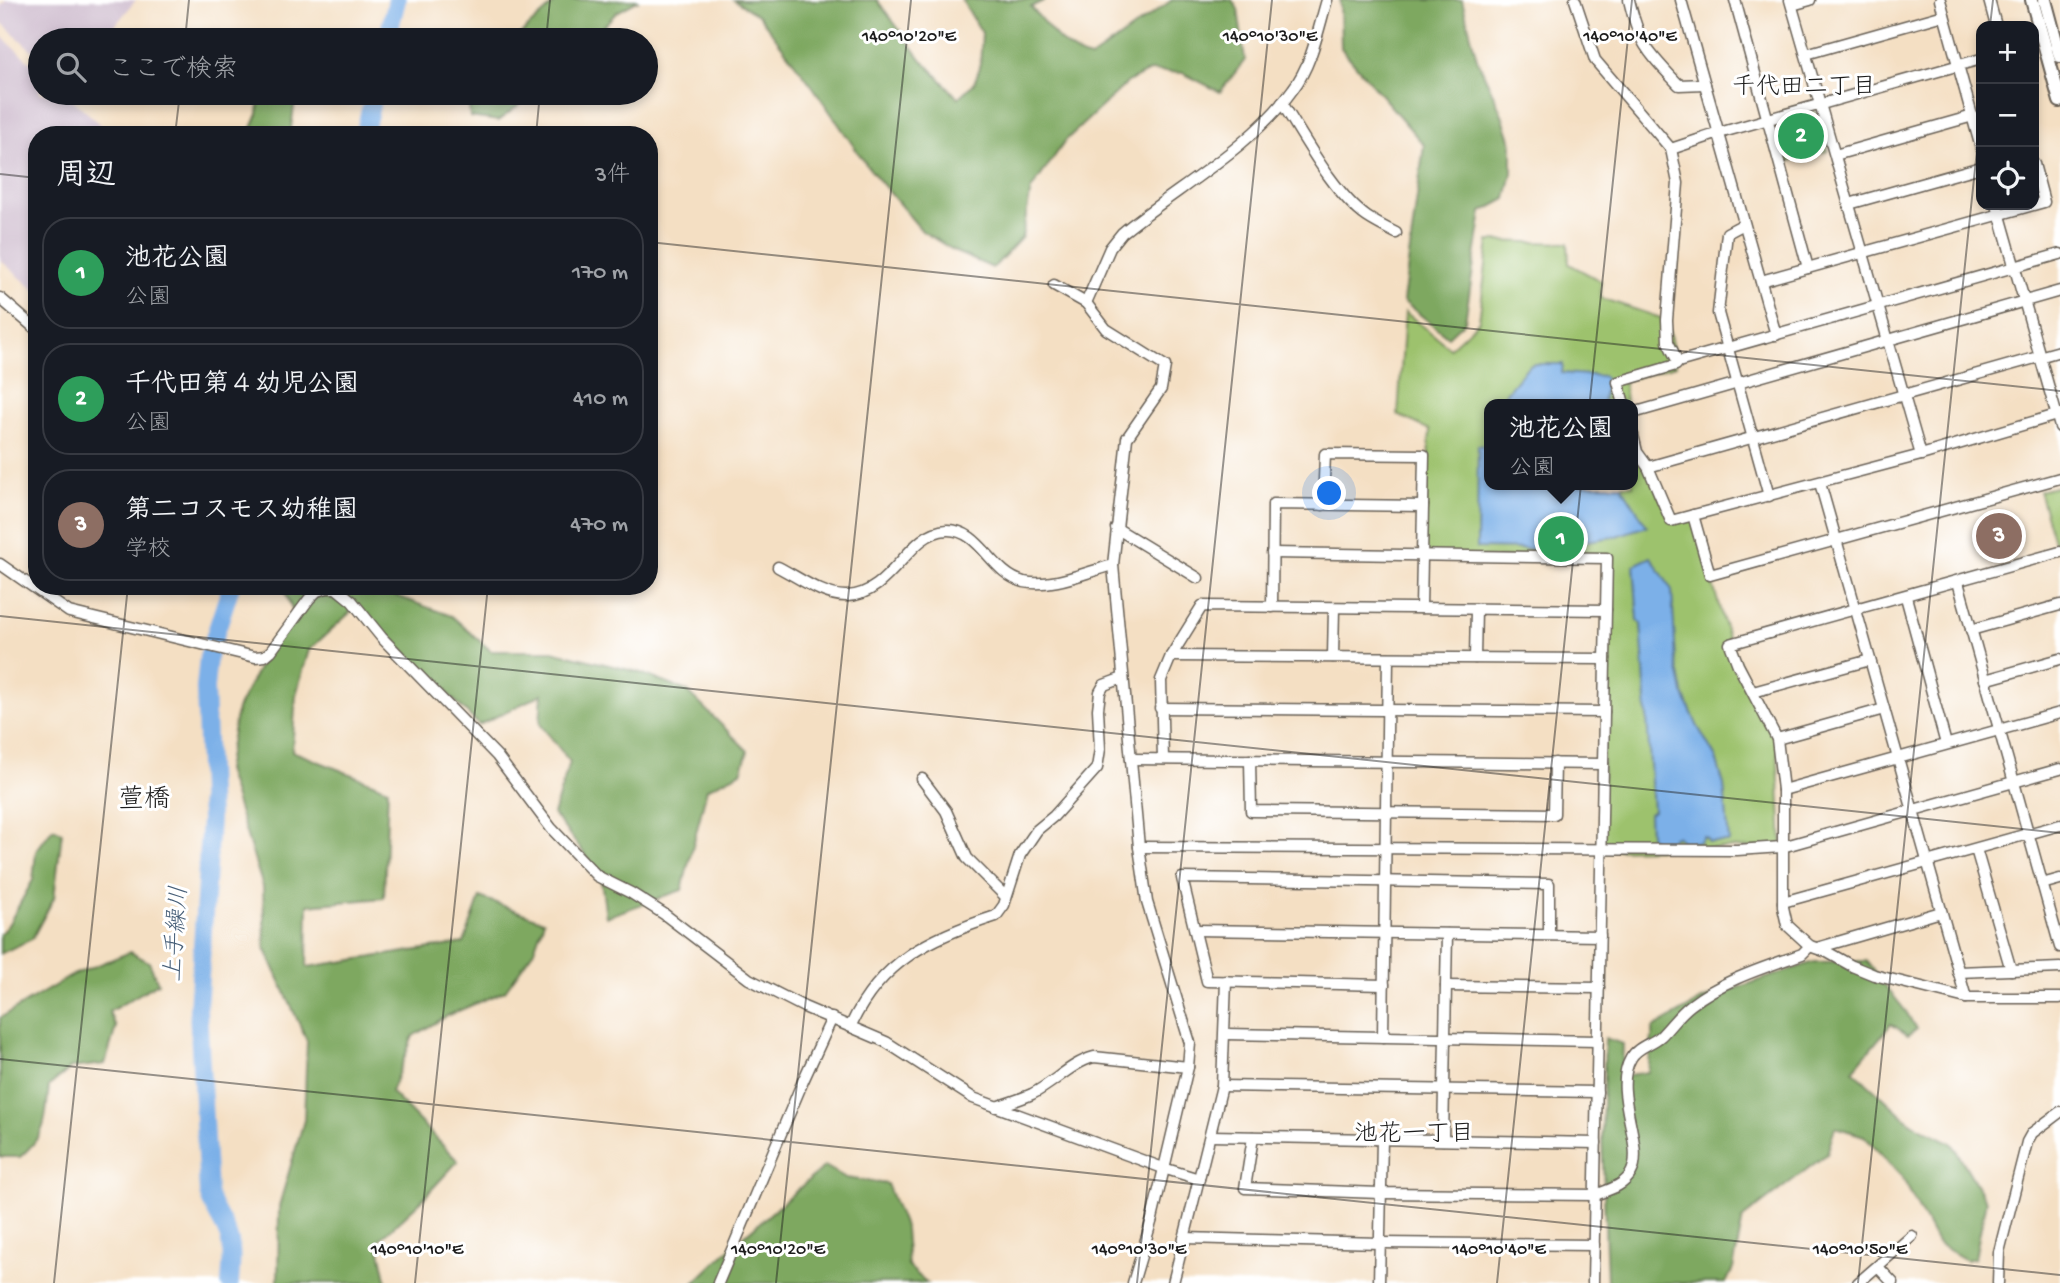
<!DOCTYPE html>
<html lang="ja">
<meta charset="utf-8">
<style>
:root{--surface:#171b24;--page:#20242c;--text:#f1f3f6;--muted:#9ea1a6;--line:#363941;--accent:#0f766e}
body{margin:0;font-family:"Gochi Hand","Klee One",sans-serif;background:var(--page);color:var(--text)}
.controls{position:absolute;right:21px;top:21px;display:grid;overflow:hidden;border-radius:14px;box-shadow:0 4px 10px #0003}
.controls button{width:63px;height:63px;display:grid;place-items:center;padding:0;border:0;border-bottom:2px solid var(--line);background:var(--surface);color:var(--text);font:35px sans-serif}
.you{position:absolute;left:1330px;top:494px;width:24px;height:24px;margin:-18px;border:5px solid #fff;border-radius:50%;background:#1a73e8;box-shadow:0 0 0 10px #1a73e833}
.badge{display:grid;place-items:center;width:46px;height:46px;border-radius:50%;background:var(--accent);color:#fff;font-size:23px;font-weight:700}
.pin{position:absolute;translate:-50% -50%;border:4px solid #fff;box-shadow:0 2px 7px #0006}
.popup{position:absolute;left:1484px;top:399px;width:154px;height:91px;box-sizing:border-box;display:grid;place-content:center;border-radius:14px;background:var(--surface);filter:drop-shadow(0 2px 5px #0005);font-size:23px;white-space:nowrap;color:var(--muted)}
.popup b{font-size:26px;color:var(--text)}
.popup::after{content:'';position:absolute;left:50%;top:100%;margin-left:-14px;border:14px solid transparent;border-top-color:var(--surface)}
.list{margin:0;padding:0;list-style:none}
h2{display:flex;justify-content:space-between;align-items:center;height:91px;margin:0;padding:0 28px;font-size:30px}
h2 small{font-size:23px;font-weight:400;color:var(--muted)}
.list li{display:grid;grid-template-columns:46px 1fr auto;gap:21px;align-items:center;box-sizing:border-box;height:112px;margin:0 14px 14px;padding:0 14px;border:2px solid var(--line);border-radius:28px}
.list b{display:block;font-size:26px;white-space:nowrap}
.list p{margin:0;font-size:23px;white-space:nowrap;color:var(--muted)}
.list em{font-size:23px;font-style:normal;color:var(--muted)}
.icon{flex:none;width:38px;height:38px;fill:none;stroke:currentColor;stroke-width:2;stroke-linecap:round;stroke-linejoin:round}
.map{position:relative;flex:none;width:2060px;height:1283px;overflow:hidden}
.search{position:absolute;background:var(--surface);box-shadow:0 4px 10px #0003;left:28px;top:28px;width:630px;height:77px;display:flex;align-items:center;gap:18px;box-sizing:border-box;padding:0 24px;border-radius:38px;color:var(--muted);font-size:26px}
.panel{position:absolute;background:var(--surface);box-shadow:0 4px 10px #0003;left:28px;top:126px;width:630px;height:469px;border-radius:28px}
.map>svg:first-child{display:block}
</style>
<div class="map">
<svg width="2060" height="1283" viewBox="0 0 2060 1283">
<rect width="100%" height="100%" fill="#fff"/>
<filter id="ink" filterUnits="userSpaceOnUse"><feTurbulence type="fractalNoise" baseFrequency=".0143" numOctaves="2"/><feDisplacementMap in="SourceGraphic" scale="14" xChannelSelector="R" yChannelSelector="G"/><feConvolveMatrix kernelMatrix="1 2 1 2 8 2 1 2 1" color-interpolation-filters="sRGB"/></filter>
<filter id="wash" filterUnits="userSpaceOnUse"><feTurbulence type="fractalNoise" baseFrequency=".00686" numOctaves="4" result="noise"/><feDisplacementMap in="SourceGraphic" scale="28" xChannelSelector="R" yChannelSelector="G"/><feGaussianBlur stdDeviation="1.57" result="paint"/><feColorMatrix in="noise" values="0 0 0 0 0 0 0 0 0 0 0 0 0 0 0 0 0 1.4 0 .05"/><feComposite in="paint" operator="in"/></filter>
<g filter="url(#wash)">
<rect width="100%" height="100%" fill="#f4dfc3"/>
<g fill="#cfbdcf">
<polygon points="6,0 136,0 103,40 40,40 40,58 0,21 0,7"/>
<polygon points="0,35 40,71 40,93 65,93 108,131 109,135 37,135 37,292 0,260"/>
</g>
<g fill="#9dc26d" stroke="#5c6f44" stroke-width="2">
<polygon points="1816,111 1827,151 1786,162 1775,122"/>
<polygon points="1489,241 1568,243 1569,264 1601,281 1601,298 1667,320 1676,365 1624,381 1626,404 1489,404 1489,485 1633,485 1633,435 1671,521 1693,515 1730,644 1777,739 1782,847 1601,850 1607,558 1422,557 1430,430 1398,415 1405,312 1450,348 1479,321"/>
<polygon points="2060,486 2060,546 2056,548 2039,491"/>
</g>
<g fill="#7ea860" stroke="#4d623e" stroke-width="2">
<polygon points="558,0 639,0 617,12 590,40 514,40"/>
<path d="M734,0H877L922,60L958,98L974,83L980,67L982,33L962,0H1045L1031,7C1047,26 1065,53 1091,58L1172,0H1232L1238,9L1245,60L1220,92L1183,73L1149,71L1128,82L1066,140L1031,190L1022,237L993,268L958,253L922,231L868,167L813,87L759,16Z"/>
<polygon points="1340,0 1462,0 1477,59 1500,109 1512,145 1512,173 1506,199 1482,212 1465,321 1448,337 1403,301 1424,145 1341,48"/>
<polygon points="260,93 296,93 290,135 249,135 258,114"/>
<polygon points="468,93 535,93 498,121 470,117"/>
<polygon points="282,586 369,586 452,616 491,651 552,651 638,672 687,691 748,751 741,772 707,789 682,890 606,917 600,873 553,814 570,762 540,724 542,694 479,725 420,666 354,609 309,650 296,695 292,751 388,789 384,898 308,905 307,967 464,943 480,897 544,921 534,950 505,991 449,1015 413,1036 391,1092 458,1161 420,1202 378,1241 387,1283 278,1283 279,1206 304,1120 307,1041 265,948 263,887 226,770 237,709 272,641 297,620"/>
<polygon points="53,828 62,832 54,898 32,939 0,954 0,934 8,925 33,880 36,851"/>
<path d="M130,952L149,962L158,983L109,1012L116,1027L105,1064L71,1068L49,1086C45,1120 48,1133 20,1157H0V1018L73,975Z"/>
<polygon points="1866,961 1907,1013 1916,1029 1908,1035 1891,1024 1853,1070 1911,1123 1952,1143 1986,1201 1975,1258 1966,1260 1937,1243 1901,1175 1864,1136 1835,1127 1827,1154 1743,1218 1733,1269 1726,1283 1607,1283 1602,1134 1605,1038 1623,1044 1622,1076 1648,1072 1653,1028 1704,999 1814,962"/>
<polygon points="825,1166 846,1178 887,1184 905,1229 908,1266 927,1283 694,1283 727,1251"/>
</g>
<g fill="#7bb0e8" stroke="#4c6682" stroke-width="2">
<polygon points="1534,364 1563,364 1562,373 1603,376 1606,380 1603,404 1497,404 1528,366"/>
<polygon points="1478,445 1489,447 1489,485 1621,485 1647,526 1613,537 1579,542 1579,550 1477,548"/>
<polygon points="1651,557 1672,590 1676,660 1683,692 1697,725 1716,758 1724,785 1729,842 1708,842 1707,838 1703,836 1699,842 1681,842 1677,836 1673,837 1671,842 1654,842 1650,836 1649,814 1653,811 1641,624 1638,621 1634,565"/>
</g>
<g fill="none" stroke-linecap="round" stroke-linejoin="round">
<g stroke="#7bb0e8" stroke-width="18">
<polyline points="387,40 397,0"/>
<polyline points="364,135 374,93"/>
<path d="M230,1283C231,1267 234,1248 227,1233C221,1219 212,1208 208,1193L198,1010L210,819L205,688L208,657L231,586"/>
</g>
</g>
</g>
<g filter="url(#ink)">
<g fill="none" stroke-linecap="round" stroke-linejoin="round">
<g stroke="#686056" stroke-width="13">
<g id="minor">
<polyline points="1575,0 1595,60 1671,149 1678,183 1667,320 1668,342 1678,362"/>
<path d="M1629,0C1640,46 1647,51 1679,85L1705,84"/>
<polyline points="1681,0 1776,335"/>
<polyline points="1735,0 1808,268"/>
<polyline points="1790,0 1921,455"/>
<polyline points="1940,0 1981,148"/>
<polyline points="1989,0 1996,26"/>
<polyline points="1792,5 1810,0"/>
<polyline points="1806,54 1944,15"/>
<path d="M1282,103C1304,137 1334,194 1367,217C1376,223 1386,228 1396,233"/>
<polyline points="1671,149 1719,133 1981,59"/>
<polyline points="1835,155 1973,116"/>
<polyline points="1849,204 1981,167"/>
<polyline points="1997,205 2060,427"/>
<polyline points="1744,224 1727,233 1718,313 1769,496"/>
<polyline points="1761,281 2044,202 2034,164"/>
<polyline points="1054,285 1086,303 1106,329 1165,366 1161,389 1127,438 1113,565 1139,847 1147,902 1190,1043 1188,1067 1152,1219 1133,1283"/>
<polyline points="0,298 37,330"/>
<path d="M1086,303L1110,248L1122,233C1178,187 1251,148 1293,89C1312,64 1318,30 1327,0"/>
<polyline points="1624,404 1618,382 1676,365 1678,362 2060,254"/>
<polyline points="1633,413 2060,291"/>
<polyline points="1633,435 1637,452 1648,467 1671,521 1921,455 2060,414"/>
<polyline points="1648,467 2060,351"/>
<polyline points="1820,483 1966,998"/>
<polyline points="1323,505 1325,454 1424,455 1421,608"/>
<polyline points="1693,515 1710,575 2060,478"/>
<polyline points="1116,528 1198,578"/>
<polyline points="2060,552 1730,644 1738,665 1777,739 1783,790 1783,907 1787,925 1810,946 1827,952 1852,966 1874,975 1966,998 2060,998"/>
<polyline points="1272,553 1607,558 1593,1283"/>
<polyline points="0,564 69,612 255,657 265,656 271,651 309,599 317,591 327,588 336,588 352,601 382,638 497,756 551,828 597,876 631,893 664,914 749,979 804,1007 886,1042 973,1098 1163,1168 1199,1179"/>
<path d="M778,567C798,577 824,597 847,596C893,594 907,532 947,530C981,529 991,574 1024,582C1052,588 1086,572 1113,565"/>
<polyline points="1958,582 2060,947"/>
<polyline points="1906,597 1946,744"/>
<polyline points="1272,607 1273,504 1423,506"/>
<polyline points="1971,630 2060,605"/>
<polyline points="1171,656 1605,659"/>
<polyline points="1333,657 1334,608"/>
<polyline points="1475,658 1476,609"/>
<polyline points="1985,680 2060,659"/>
<polyline points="1753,692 1870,660"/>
<polyline points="1160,708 1604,712"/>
<polyline points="1777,739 1884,709"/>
<polyline points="1131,759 1603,764"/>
<polyline points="1163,759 1161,680 1171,656 1202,606 1606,610"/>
<polyline points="1250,760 1251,811 1554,814 1555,763"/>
<polyline points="922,779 946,811 967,858 1006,897"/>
<polyline points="1783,790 2060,713"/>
<polyline points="1139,847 1737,850 1782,847 2060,769"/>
<polyline points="1976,849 2011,970"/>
<polyline points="2042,884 2060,879"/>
<polyline points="1783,902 2060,825"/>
<polyline points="1195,930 1600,936"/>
<polyline points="1817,948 1941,912"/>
<polyline points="1958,972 2060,968"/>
<polyline points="1384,985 1207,981 1182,878 1549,884 1549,935"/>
<polyline points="1446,986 1599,988"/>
<path d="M851,1025C881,961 931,937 996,916L1004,905L1020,855L1037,830L1054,816L1097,768L1100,749L1098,709L1100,692L1104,685L1123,678"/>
<polyline points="1225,1034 1598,1041"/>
<polyline points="1383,1037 1388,658"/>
<polyline points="1222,1086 1597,1092"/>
<path d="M996,1107C1008,1103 1021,1099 1032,1094C1054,1083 1071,1063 1094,1057L1188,1067"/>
<polyline points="1210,1136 1596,1143"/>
<path d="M1253,1137L1245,1188L1380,1193L1595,1195C1608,1190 1624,1186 1631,1173C1646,1146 1611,1092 1631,1058C1637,1047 1652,1044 1661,1036C1671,1026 1679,1014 1691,1005C1723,980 1763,968 1802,954L1810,946"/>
<polyline points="1443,1140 1447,934"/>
<polyline points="1184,1238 1380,1243 1594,1245"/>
<polyline points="1878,1267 1893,1283"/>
<polyline points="718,1283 803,1081 832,1018"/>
<polyline points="1173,1283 1222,1086 1226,981"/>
<polyline points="1379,1283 1382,1139"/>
<polyline points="1858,1283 1912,1236"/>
<polyline points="1998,1283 1999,1252 2027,1142 2032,1133 2060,1112"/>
</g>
</g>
<g stroke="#686056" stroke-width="16">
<g id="major">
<polyline points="2032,0 2060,101"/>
<polyline points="2045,0 2060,56"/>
</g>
</g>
<use href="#minor" stroke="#fff" stroke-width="10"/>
<use href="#major" stroke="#fff" stroke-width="12"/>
</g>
</g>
<path fill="none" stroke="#1c1c1c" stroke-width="2" stroke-opacity="0.45" d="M1990,26L1993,0M185,40L189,0M546,40L550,0M175,135L180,93M536,135L540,93M0,174L37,178M649,242L2060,391M0,616L2060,833M0,1059L2060,1275M54,1283L128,586M415,1283L488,586M776,1283L911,0M1137,1283L1272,0M1497,1283L1632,0M1858,1283L1981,112"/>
<g text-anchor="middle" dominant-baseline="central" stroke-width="6" stroke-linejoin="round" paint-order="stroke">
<g font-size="24" fill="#1c1c1c" stroke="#fff">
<text x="1804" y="88">千代田二丁目</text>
<text x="1414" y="1135">池花一丁目</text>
</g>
<g font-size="24" font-style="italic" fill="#475f78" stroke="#fff">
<text transform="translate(178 934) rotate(-86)">上手繰川</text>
</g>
<g font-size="26" fill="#1c1c1c" stroke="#fff">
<text x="144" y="801">萱橋</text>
</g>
</g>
<g font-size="18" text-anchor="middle" fill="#1c1c1c" stroke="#fff" stroke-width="6" stroke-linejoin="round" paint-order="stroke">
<text x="909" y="41">140°10'20"E</text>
<text x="1270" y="41">140°10'30"E</text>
<text x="1630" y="41">140°10'40"E</text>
<text x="417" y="1254">140°10'10"E</text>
<text x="778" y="1254">140°10'20"E</text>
<text x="1139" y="1254">140°10'30"E</text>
<text x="1499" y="1254">140°10'40"E</text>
<text x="1860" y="1254">140°10'50"E</text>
</g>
</svg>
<div class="controls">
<button>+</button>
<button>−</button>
<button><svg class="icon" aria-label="locate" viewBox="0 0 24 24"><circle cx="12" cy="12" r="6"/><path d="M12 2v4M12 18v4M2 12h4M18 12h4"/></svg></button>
</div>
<div class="you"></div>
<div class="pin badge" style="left:1561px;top:539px;background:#2e9e5b">1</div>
<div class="popup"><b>池花公園</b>公園</div>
<div class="pin badge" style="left:1801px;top:136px;background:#2e9e5b">2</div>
<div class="pin badge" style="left:1999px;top:536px;background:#8d6e63">3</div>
<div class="search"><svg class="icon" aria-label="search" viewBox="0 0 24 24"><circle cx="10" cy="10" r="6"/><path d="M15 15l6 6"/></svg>ここで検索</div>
<section class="panel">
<h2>周辺<small>3件</small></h2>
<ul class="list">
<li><span class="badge" style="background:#2e9e5b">1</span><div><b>池花公園</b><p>公園</p></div><em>170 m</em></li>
<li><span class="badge" style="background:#2e9e5b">2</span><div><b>千代田第４幼児公園</b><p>公園</p></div><em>410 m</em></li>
<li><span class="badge" style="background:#8d6e63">3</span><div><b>第二コスモス幼稚園</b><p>学校</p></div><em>470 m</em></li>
</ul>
</section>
</div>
